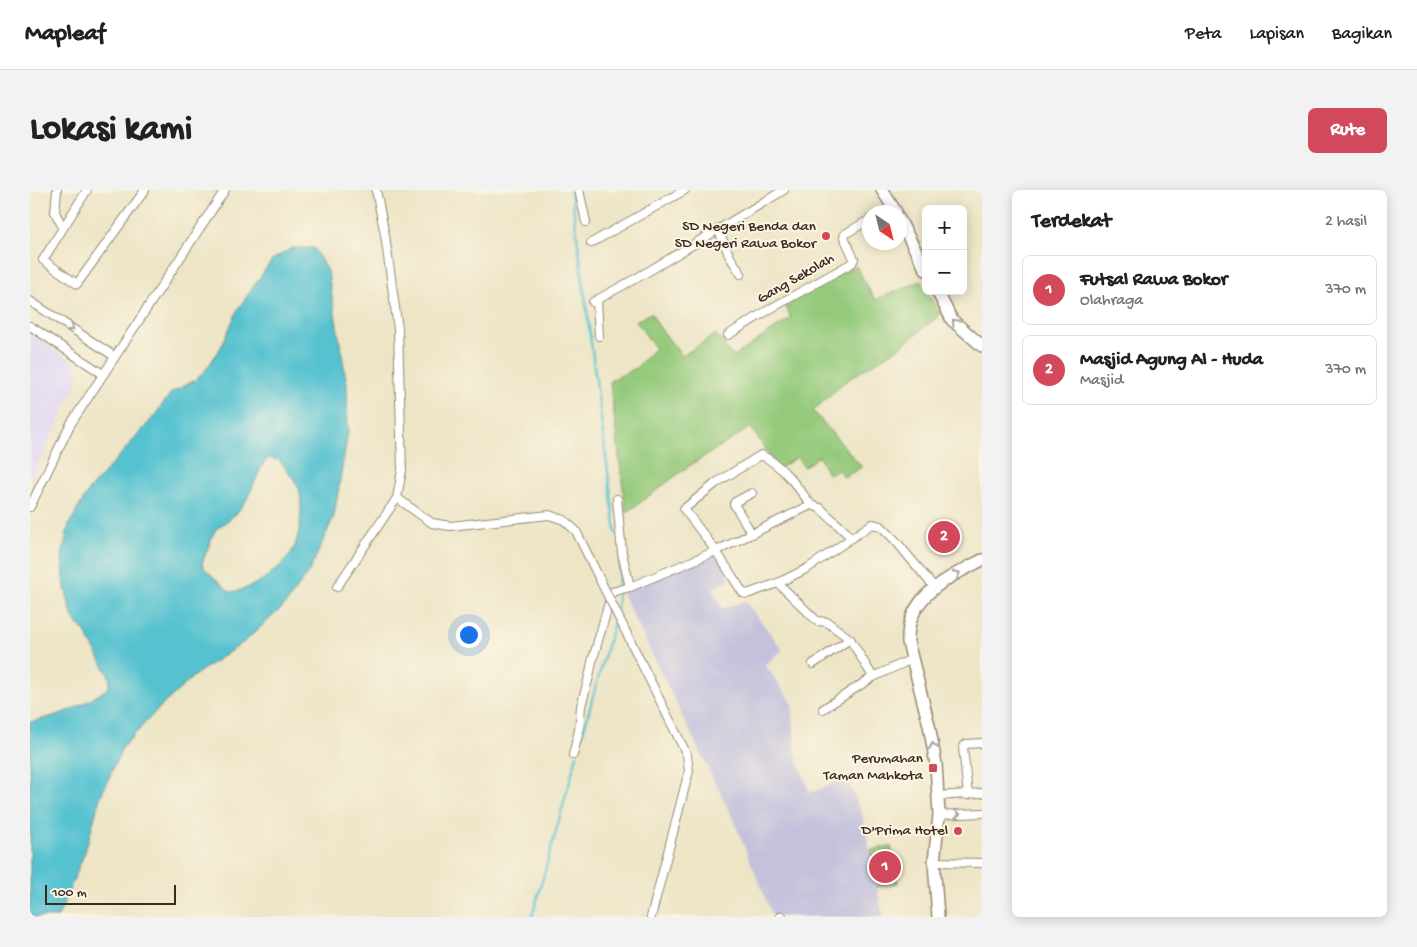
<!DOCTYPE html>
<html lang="id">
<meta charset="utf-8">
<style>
:root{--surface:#fff;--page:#f2f2f2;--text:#202124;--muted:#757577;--line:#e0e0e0;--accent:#d1495b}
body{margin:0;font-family:"Gochi Hand",sans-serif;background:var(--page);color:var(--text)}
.controls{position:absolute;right:15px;top:15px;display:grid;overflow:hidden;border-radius:8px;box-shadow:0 2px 12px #0003}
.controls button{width:45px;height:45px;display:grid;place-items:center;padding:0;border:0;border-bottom:1px solid var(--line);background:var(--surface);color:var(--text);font:25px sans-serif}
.compass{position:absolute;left:832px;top:15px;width:45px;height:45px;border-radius:50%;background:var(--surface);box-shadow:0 2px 12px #0003;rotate:145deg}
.scale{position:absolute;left:15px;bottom:12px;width:131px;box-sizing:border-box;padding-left:5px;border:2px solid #3b2a1e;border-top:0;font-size:14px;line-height:18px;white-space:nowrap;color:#3b2a1e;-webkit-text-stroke:4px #fcf5e5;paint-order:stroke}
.you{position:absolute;left:438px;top:444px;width:18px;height:18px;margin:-12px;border:4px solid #fff;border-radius:50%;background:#1a73e8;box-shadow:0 0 0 8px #1a73e833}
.badge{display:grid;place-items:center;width:32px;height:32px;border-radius:50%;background:var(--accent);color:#fff;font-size:16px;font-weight:700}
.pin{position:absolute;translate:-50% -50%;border:2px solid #fff;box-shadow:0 1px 5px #0006}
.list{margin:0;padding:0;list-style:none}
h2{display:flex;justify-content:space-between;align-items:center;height:65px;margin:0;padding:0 20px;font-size:21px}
h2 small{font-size:16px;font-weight:400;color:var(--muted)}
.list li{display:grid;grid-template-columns:32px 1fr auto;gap:15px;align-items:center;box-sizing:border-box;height:70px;margin:0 10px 10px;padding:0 10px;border:1px solid var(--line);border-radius:8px}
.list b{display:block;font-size:19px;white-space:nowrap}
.list p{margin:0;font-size:16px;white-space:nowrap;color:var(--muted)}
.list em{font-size:16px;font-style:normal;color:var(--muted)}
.map{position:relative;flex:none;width:952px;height:727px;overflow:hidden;border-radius:8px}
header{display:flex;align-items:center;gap:30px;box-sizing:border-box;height:70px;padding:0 25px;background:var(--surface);border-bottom:1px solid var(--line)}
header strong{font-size:24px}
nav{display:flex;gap:28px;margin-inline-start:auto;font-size:18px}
.intro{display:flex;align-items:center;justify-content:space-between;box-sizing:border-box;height:120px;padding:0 30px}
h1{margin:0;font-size:35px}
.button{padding:12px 22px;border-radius:8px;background:var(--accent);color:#fff;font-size:18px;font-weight:700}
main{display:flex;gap:30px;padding:0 30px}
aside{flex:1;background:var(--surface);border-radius:8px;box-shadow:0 2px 12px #0003}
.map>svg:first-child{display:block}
</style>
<header>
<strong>Mapleaf</strong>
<nav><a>Peta</a><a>Lapisan</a><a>Bagikan</a></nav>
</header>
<div class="intro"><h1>Lokasi kami</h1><a class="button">Rute</a></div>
<main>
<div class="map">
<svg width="952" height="727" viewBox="0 0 952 727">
<rect width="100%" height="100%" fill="#fcf5e5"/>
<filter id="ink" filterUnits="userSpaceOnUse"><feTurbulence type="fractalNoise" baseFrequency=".02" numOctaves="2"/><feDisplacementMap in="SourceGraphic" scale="10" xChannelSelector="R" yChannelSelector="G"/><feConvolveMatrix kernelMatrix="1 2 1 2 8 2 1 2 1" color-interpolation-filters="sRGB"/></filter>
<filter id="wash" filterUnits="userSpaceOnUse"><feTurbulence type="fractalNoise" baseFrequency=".0096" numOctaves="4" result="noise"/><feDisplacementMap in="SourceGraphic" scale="20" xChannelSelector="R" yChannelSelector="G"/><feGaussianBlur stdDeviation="1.12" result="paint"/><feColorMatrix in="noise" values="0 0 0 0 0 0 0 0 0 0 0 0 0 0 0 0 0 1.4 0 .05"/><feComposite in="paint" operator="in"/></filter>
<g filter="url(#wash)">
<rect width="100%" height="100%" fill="#ede5c6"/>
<polygon fill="#dfd5f5" points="0,143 44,173 48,180 49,189 0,290"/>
<polygon fill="#c3c1db" points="686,358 700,389 682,399 692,419 715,411 753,460 735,475 762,512 766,565 780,603 817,588 833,627 853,727 743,727 704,631 592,403"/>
<g fill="#95ca7c" stroke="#687a4d">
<polygon points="826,76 845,110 891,91 910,125 871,156 813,193 783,221 832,277 814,287 809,280 798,284 789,266 774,277 767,267 748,279 721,237 659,276 596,323 580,191 606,178 625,158 606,131 621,123 630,138 652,166 686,144 703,167 761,128 754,113"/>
<polygon points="861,656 868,693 848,697 841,660"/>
</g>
<path fill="#56c2d0" stroke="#487677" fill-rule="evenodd" d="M262,58H284L298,83L317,194L318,242L304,326L280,380L255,415L214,452L165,485L126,521L92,558L70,608L55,662L28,727H0V532C29,526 55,516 79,497L80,488L55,442L43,429L35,398L32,367L39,334L59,300L122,229L141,203L165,190L176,180L191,157L208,119L242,70ZM239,268L249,270C256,279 268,292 270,303C273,318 270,350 261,363C250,380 220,401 200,402L175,379L172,373L185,340L206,324L217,309L233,274Z"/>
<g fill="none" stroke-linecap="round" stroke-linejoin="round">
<g stroke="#56c2d0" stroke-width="2.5">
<polyline points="541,0 586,343"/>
<polyline points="587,420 590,371"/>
<polyline points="548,560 586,425"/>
<polyline points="502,727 547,565"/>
</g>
</g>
</g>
<g filter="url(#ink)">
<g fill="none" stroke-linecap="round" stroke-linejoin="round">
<g stroke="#948872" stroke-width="10">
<g id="minor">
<polyline points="27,0 25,22 33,38"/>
<polyline points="57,0 13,70 47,94 115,0"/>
<polyline points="549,0 556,32"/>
<polyline points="853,22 863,17"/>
<polyline points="688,39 700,67 711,84"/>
<polyline points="561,53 655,0"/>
<polyline points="567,110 569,146"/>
<polyline points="0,111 84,166"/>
<polyline points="563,112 619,81 754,0"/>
<polyline points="0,136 73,184"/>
<polyline points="698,145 740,119 822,73 824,69 814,47 815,44 839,30"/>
<polyline points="722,303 705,312 704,314 722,344"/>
<polyline points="367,308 402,333 420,336 519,325 534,330 546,341 575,400"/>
<polyline points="587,309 592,363 600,397"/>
<path d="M781,315C768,297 751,274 731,265L686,293L654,319L686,361L781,315L790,318L822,348"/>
<polyline points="0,317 40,235 195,0"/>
<polyline points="748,393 787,431 797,432 820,449 843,487"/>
<polyline points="307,397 367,308 372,280 368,139 355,45 346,0"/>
<polyline points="593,436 657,565 659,581 621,727"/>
<polyline points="783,474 820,449"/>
<polyline points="793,519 843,487 882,469"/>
<polyline points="543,565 549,540 551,516 559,487 562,472 582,402 600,397 686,361 713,403 717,404 748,393 778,378 842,334 851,336 865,350 904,397"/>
<polyline points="938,605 933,557 936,554 952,553"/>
<polyline points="908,606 952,603"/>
<polyline points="909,625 952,623"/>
<polyline points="904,672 952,673"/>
<polyline points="750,727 752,726"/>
</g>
</g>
<g stroke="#948872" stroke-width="14">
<g id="secondary">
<polyline points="852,0 866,22"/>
<polyline points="869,29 896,80"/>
<polyline points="907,101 922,130 952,156"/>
<path d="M908,727L904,672L909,625L906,574L899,535L878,452C876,406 918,388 952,370"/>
</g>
</g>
<use href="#minor" stroke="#fff" stroke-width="8"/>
<use href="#secondary" stroke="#fff" stroke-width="11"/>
<g stroke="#948872" stroke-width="10" stroke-linecap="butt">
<polyline id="minor-bridge" points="575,400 593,436"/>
</g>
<use href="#minor-bridge" stroke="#fff" stroke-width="8"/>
</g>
<defs><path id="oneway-chevron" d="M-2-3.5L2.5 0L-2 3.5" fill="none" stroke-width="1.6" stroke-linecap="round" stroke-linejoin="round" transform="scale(1.25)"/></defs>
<g stroke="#a79f9a">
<use href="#oneway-chevron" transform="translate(925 132) rotate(-133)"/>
<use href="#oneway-chevron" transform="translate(41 138) rotate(33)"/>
<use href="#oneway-chevron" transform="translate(927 384) rotate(-29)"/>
<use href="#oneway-chevron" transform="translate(903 556) rotate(-99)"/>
<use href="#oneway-chevron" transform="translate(927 624) rotate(-3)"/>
</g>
</g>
<g fill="#d1495b" stroke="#fcf5e5" stroke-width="2">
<circle cx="796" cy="46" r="5"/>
<rect x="898" y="573" width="10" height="10" rx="2.5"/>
<circle cx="928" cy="641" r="5"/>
</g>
<g text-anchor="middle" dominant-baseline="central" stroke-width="4" stroke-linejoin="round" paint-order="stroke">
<g font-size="15" fill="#3b2a1e" stroke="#fcf5e5" text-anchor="end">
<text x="786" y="37">SD Negeri Benda dan<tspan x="786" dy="17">SD Negeri Rawa Bokor</tspan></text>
<text x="893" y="569">Perumahan<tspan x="893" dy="17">Taman Mahkota</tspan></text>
<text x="918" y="641">D'Prima Hotel</text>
</g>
<g font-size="15" fill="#3b2a1e" stroke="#fcf5e5">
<text transform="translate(766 89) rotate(-30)">Gang Sekolah</text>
</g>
</g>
</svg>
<div class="controls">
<button>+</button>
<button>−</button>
</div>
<svg class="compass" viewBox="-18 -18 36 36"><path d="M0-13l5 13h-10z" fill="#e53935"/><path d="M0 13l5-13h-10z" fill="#757577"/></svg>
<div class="scale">100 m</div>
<div class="you"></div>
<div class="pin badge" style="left:855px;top:677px">1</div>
<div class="pin badge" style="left:914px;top:347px">2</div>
</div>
<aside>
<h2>Terdekat<small>2 hasil</small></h2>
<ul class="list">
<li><span class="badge">1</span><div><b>Futsal Rawa Bokor</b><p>Olahraga</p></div><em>370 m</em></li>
<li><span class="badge">2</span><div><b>Masjid Agung Al - Huda</b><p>Masjid</p></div><em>370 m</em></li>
</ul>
</aside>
</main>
